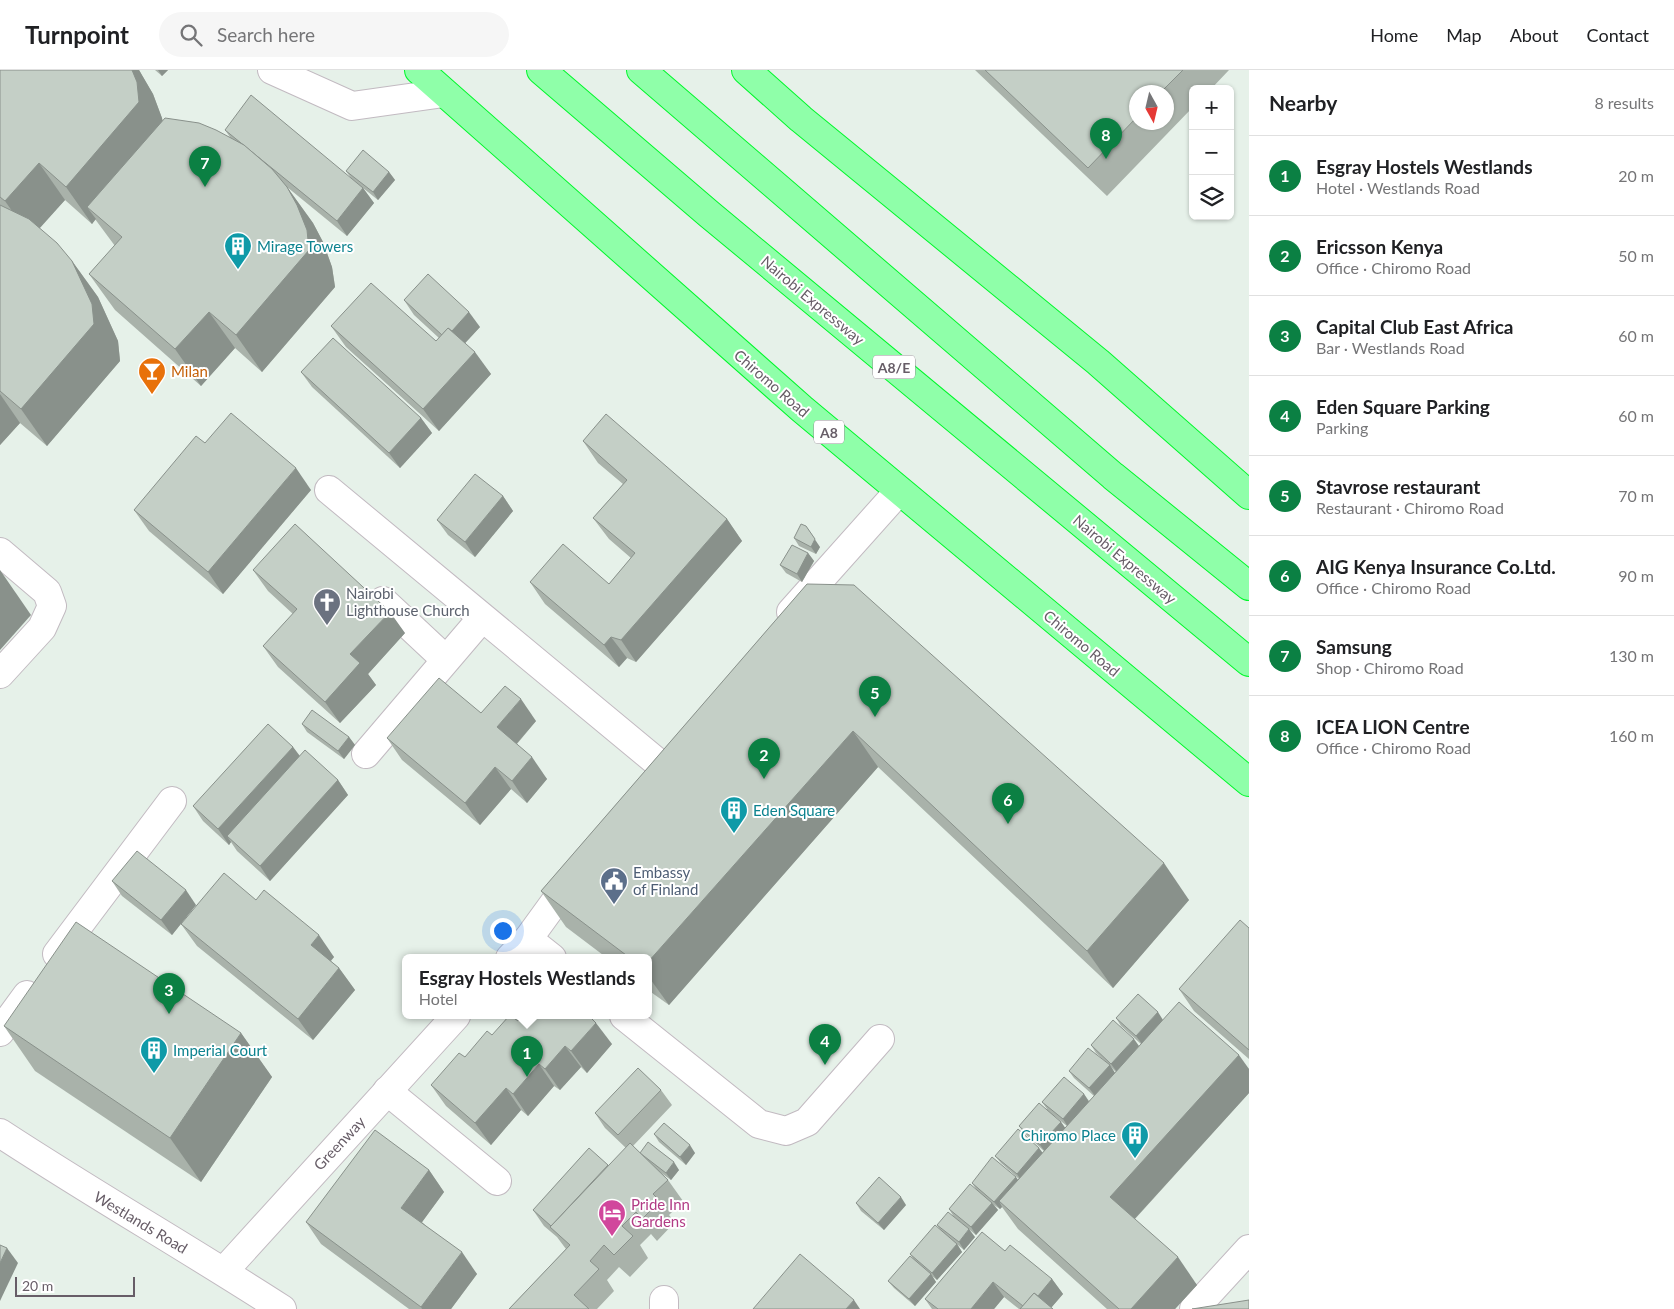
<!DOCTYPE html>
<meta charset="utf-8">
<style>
:root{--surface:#fff;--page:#f6f6f6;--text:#202124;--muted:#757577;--line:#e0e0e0;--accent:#0b8043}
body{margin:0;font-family:Lato,sans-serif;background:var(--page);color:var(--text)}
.controls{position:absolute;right:15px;top:15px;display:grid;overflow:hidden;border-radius:8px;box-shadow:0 1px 4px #0004}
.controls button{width:45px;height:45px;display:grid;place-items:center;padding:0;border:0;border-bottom:1px solid var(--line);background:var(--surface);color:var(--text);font:25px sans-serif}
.compass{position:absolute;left:1129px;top:15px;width:45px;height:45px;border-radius:50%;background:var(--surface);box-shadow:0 1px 4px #0004;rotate:172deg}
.scale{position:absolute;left:15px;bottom:12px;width:120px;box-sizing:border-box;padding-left:5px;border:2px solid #675d67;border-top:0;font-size:14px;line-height:18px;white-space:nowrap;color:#675d67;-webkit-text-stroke:4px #fff;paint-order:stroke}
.you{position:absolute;left:502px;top:860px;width:18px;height:18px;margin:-12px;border:4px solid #fff;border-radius:50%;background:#1a73e8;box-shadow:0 0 0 8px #1a73e833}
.badge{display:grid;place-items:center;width:32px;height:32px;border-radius:50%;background:var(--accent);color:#fff;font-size:16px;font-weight:700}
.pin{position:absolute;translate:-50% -41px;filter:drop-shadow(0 1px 2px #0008)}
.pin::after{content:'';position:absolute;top:26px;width:18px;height:15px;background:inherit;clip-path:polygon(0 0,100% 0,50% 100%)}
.popup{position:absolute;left:402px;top:884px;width:250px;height:65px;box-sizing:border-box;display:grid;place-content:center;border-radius:8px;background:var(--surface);filter:drop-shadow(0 1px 4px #0005);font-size:16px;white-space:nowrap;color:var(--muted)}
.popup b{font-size:19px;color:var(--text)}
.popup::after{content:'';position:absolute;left:50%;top:100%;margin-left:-10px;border:10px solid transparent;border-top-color:var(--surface)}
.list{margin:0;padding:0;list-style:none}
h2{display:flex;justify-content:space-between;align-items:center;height:65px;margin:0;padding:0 20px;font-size:21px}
h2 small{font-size:16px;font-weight:400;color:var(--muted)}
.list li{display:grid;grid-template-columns:32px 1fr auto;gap:15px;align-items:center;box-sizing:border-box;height:80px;padding:0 20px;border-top:1px solid var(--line)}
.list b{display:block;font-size:19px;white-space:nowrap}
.list p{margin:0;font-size:16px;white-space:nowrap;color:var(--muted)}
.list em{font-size:16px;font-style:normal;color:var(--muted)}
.icon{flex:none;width:28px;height:28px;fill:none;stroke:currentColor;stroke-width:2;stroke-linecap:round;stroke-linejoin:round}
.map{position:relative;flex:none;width:1249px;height:1239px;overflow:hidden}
header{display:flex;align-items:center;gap:30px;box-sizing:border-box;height:70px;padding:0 25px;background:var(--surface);border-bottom:1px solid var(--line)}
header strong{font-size:24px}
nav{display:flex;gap:28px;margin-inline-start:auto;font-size:18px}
.search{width:350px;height:45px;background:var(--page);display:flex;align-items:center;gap:12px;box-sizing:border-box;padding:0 18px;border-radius:28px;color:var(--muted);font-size:19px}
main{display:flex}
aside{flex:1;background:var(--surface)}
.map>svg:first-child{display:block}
</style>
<header>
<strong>Turnpoint</strong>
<div class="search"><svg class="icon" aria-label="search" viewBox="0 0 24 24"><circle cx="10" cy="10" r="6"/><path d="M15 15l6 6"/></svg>Search here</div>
<nav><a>Home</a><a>Map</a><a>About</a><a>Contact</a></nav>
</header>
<main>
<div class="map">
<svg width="1249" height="1239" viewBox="0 0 1249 1239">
<rect width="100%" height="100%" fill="#e6f1e9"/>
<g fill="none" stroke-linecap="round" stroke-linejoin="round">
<g stroke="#c2bac1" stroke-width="30">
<g id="minor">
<polyline points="272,0 352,36 444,23"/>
<polyline points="329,420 657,692"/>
<polyline points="0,482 47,522 52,536 42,558 0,604"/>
<polyline points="383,531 445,589"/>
<polyline points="791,542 899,421"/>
<polyline points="366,684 482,548"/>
<polyline points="528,869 552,888"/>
<polyline points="57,884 172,731"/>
<polyline points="510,888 528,869 573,807"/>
<polyline points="624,946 759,1054 786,1061 807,1052 880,969"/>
<polyline points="0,962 27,925"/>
<polyline points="387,1021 497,1111"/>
<path d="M0,1063C93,1124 189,1179 282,1239"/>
<polyline points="224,1201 456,946"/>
<polyline points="664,1239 664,1230"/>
<polyline points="1194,1239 1249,1179"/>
</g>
</g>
<g stroke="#00f72b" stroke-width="30">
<g id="highway">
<polyline points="419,0 802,339 1249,712"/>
<polyline points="541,0 709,144 1249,592"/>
<polyline points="641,0 1113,406 1249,516"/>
<polyline points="746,0 801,49 1098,292 1249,425"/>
</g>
</g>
<use href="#minor" stroke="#fff" stroke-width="28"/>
<use href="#highway" stroke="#8fffa9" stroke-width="28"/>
</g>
<g fill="#a9b2aa" fill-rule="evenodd">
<polygon points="0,0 139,0 153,24 163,51 230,67 225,60 351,108 346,101 389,102 395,110 378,130 363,118 374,133 347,166 287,117 313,153 323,172 332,197 335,217 262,302 235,278 201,316 115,240 89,204 115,176 95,149 92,154 65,130 39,158 72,191 98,227 118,271 120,291 47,376 20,353 0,375"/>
<polygon points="155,0 168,0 162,6"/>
<path d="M975,0H1229L1211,19H1193V37L1107,126ZM1136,22H1166V52H1136Z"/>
<polygon points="404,230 480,257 465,273 491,304 439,361 346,277 331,256 436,271 439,268 414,245"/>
<polygon points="301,302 421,348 432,363 400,398 312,317"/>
<polygon points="583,371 727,449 742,471 636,592 627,588 619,597 545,534 530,512 609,514 631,488 609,469 593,448 623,414 598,393"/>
<polygon points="205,373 311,420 223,524 149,461 134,440"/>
<polygon points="503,426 513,441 475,487 448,465 437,450"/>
<polygon points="794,468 820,477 816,484 799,476"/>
<polygon points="808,483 814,491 802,512 786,503 780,495"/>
<polygon points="253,500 405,563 368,604 376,615 340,653 278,597 263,576 293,544 268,521"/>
<polygon points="807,514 1189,830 1113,918 878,697 669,935 648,920 648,888 607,888 566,857 541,821"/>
<polygon points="481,643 536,651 517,674 547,709 527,733 511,719 480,755 402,690 387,668"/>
<polygon points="302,654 349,667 355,675 344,689 307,662"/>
<polygon points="293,677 300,686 338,710 348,725 270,811 237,781 231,772 229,775 203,751 193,736"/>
<polygon points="112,811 196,835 172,865 122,826"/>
<polygon points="256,830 334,887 331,891 339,898 355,920 313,970 197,876 181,854"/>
<polygon points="1249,858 1249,989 1194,941 1179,919"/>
<path d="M1116,948L1163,950L1249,999V1023L1135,1149L1197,1215L1175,1239H1107L1018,1159L1002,1137L1000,1139L994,1135L998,1140L976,1165L954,1147L949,1139L976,1119L972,1113L1018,1110L1019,1109L1001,1093L995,1086L1039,1078L1042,1083L1044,1081L1024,1063L1019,1056L1047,1039L1042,1032L1084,1024L1089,1031L1094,1026L1074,1008L1069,1001L1108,994L1096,983L1091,975L1139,976L1141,974L1121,956ZM1110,996L1116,1002L1115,1003ZM1052,1044L1067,1056L1065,1058L1061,1052Z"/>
<polygon points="518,951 612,974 587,1003 581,997 560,1020 554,1016 528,1046 521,1040 491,1075 446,1036 431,1015 492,965"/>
<polygon points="4,956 241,963 272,1007 201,1112 35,1001"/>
<polygon points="661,1020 672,1035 633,1076 640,1083 679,1100 671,1110 657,1100 668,1110 683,1131 669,1145 675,1152 657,1171 651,1164 640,1175 648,1188 630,1207 619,1197 607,1210 614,1221 597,1239 509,1239 566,1179 557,1167 544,1156 533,1140 609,1096 626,1078 605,1058 595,1043"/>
<polygon points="654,1064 695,1083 686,1095 659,1072"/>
<polygon points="429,1100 444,1122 422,1152 477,1204 451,1239 409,1239 321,1174 306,1152"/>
<polygon points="856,1133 906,1135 884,1160 861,1141"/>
<polygon points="937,1155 975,1167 964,1180 952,1170 957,1174 962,1182 937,1210 932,1206 936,1212 915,1236 894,1218 888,1211 914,1190 910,1184 941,1161"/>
<polygon points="1005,1181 1052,1209 1063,1224 1051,1238 1053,1239 1019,1239 1004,1227 994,1239 932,1239 925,1229"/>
</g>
<g fill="#89918b">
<polygon points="132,0 139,0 153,24 162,48 165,69 87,137 96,149 92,154 66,117"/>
<polygon points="158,0 168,0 162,6"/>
<polygon points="39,93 65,130 31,168 5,131"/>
<polygon points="389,102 395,110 378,130 373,122"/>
<polygon points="287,117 313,153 323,172 332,197 335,217 262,302 236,265"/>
<polygon points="363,118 374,133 347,166 337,151"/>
<polygon points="72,191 98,227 118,271 120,291 47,376 21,339"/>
<polygon points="209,242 235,278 201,316 175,279"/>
<polygon points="469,242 480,257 456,283 445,268"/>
<polygon points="475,282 491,304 439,361 423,339"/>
<polygon points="0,324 20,353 0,375"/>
<polygon points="421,348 432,363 400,398 389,383"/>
<polygon points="296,398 311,420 223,524 208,502"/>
<polygon points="503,426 513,441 475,487 465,472"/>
<polygon points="727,449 742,471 636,592 621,570"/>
<polygon points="806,456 820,477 816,484 811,477"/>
<polygon points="808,483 814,491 802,512 797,504"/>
<polygon points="0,500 31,545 0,580"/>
<polygon points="390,542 405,563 368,604 376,615 340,653 325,632 350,584"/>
<polygon points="611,567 627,588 619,597 604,575"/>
<polygon points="521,629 536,651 512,679 497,657"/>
<polygon points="853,661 878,697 669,935 648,906 648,892"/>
<polygon points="349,667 355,675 344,689 338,681"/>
<polygon points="293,677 304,692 227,766 231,772 229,775 218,759"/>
<polygon points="532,687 547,709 527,733 512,711"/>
<polygon points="495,697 511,719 480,755 465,733"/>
<polygon points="338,710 348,725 270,811 260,796"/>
<polygon points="1164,793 1189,830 1113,918 1087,881"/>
<polygon points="186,820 196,835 172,865 161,850"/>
<polygon points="319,865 334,887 326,896 311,875"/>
<polygon points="339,898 355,920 313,970 298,949"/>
<polygon points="1158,942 1163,950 1142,974 1136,966"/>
<polygon points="596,953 612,974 587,1003 571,981"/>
<polygon points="241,963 272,1007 201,1112 170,1068"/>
<polygon points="1134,969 1139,976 1117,1002 1111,994"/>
<polygon points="565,976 581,997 560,1020 545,999"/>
<polygon points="1239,985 1249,999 1249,1023 1129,1155 1110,1127"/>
<polygon points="539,994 554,1016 528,1046 513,1024"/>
<polygon points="1110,995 1115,1003 1095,1026 1089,1018"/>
<polygon points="506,1018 521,1040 491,1075 475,1053"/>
<polygon points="1084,1024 1089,1032 1068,1057 1063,1049"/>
<polygon points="1061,1052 1066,1059 1046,1083 1040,1075"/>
<polygon points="690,1075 695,1083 686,1095 680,1087"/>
<polygon points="1039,1078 1045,1086 1022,1112 1017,1104"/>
<polygon points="674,1092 679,1100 671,1110 666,1103"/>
<polygon points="429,1100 444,1122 417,1159 401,1138"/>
<polygon points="1016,1107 1021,1114 999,1131 1002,1137 1000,1139 994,1132"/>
<polygon points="901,1127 906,1135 884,1160 878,1153"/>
<polygon points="992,1133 998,1140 976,1165 971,1157"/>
<polygon points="969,1159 975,1167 964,1180 959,1172"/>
<polygon points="957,1174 962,1182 937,1210 932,1203"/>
<polygon points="7,1178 18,1193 0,1231 0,1193"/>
<polygon points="462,1182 477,1204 451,1239 422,1239 421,1237"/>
<polygon points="1178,1187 1197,1215 1175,1239 1131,1239"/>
<polygon points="931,1204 936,1212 915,1236 909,1229"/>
<polygon points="1052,1209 1063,1224 1050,1239 1027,1239"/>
<polygon points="993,1212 1004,1227 994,1239 971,1239"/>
<polygon points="854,1230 860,1239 846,1239"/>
</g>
<g fill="#c4cfc6" stroke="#89918b">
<polygon points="0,0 132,0 137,12 139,32 66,117 39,93 5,131 0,127"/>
<polygon points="985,0 1183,0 1161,22 1136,22 1136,48 1088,98"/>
<polygon points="251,25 363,118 337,151 225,60"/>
<polygon points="165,48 199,53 216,60 244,75 272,99 287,117 297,135 307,160 309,180 236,265 209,242 175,279 89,204 122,167 87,137"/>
<polygon points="363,80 389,102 373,122 346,101"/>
<polygon points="0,135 29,149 57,173 72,191 92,234 94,254 21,339 0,321"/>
<polygon points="428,204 469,242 452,261 448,258 442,265 404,230"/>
<polygon points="371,213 436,271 448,258 475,282 423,339 331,256"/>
<polygon points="333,268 421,348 389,383 301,302"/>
<polygon points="231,343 296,398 208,502 134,440 196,366 205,373"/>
<polygon points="606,344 727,449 621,570 611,567 604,575 530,512 563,474 609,514 635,483 593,448 627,410 583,371"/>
<polygon points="475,404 503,426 465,472 437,450"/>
<polygon points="295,454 390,542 350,584 360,593 325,632 263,576 297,539 253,500"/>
<polygon points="801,454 806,456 815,469 811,477 794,468"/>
<polygon points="792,475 808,483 797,504 780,495"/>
<polygon points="807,514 854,515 1164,793 1087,881 853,661 648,892 648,888 630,888 541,821"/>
<polygon points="439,608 481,643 505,616 521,629 497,657 532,687 512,711 495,697 465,733 387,668"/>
<polygon points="312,640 349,667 338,681 302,654"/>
<polygon points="268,654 293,677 218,759 193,736"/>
<polygon points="305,680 338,710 260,796 227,766"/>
<polygon points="137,781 186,820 161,850 112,811"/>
<polygon points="224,803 256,830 264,820 319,865 311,875 339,898 298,949 181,854"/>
<polygon points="1240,850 1249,858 1249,980 1179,919"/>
<polygon points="76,852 241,963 170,1068 4,956"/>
<polygon points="1138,924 1158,942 1136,966 1116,948"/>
<polygon points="1179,932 1239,985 1110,1127 1178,1187 1131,1239 1119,1239 999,1131"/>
<polygon points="509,946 511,946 518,951 522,946 589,946 596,953 571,981 565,976 545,999 539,994 513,1024 506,1018 475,1053 431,1015 459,983 465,987 487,961 492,965"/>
<polygon points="1113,950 1134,969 1111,994 1091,975"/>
<polygon points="1088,978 1110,995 1089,1018 1069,1001"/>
<polygon points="638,998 661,1020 618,1065 595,1043"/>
<polygon points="1064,1007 1084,1024 1063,1049 1042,1032"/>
<polygon points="1039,1033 1061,1052 1040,1075 1019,1056"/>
<polygon points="664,1053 690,1075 680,1087 654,1064"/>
<polygon points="1018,1059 1039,1078 1017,1104 995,1086"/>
<polygon points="375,1060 429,1100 401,1138 462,1182 421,1237 306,1152"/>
<polygon points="648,1072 674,1092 666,1103 640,1083"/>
<polygon points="630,1073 668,1110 653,1124 660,1131 642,1149 636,1142 622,1156 633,1166 614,1185 604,1175 590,1191 599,1199 574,1225 589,1239 509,1239 570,1175 550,1157"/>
<polygon points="589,1078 608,1095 551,1156 533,1140"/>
<polygon points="992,1087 1016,1107 994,1132 972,1113"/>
<polygon points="879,1107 901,1127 878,1153 856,1133"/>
<polygon points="970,1114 992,1133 971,1157 949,1139"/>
<polygon points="948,1142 969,1159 959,1172 937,1155"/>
<polygon points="935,1155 957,1174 932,1203 910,1184"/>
<polygon points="982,1162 1005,1181 1010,1175 1052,1209 1038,1226 1034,1223 1023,1236 993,1212 971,1239 938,1239 925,1229"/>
<polygon points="0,1175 7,1178 0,1193"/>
<polygon points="800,1184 854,1230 846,1239 753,1239"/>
<polygon points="910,1186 931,1204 909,1229 888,1211"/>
<polygon points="1034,1223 1053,1239 1020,1239"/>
<polygon points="1249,1230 1249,1239 1192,1239"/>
</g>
<defs>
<g id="building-pin" transform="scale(1.4375)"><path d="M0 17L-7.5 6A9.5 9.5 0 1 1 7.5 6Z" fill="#0f9aa8" stroke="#fff"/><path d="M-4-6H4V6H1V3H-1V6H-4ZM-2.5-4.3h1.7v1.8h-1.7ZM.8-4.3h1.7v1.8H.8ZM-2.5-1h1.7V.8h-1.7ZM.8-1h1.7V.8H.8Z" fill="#fff"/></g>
<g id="bar-pin" transform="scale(1.4375)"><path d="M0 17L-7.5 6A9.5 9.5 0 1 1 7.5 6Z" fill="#e8710a" stroke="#fff"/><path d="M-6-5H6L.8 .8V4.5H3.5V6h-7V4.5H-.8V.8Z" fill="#fff"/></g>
<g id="church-pin" transform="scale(1.4375)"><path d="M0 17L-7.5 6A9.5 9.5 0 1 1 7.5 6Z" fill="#6b7280" stroke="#fff"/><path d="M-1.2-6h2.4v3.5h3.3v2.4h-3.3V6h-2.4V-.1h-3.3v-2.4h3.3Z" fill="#fff"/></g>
<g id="civic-pin" transform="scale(1.4375)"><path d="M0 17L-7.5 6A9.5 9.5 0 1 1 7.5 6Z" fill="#5c6f8a" stroke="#fff"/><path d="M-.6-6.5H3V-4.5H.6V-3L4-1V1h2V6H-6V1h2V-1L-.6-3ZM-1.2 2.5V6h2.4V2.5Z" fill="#fff"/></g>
<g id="hotel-pin" transform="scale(1.4375)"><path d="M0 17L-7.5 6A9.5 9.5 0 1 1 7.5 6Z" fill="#d1479c" stroke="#fff"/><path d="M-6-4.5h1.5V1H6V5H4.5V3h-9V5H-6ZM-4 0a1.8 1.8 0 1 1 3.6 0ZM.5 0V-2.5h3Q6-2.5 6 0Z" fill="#fff"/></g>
</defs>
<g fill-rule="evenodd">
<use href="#building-pin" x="238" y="176"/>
<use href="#bar-pin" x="152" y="301"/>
<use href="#church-pin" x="327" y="532"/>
<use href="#building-pin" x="734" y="740"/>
<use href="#civic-pin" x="614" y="811"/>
<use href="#building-pin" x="154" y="980"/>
<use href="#building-pin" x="1135" y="1065"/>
<use href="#hotel-pin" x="612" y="1143"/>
</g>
<g text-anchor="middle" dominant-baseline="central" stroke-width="4" stroke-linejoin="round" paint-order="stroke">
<g fill="#fff" stroke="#958e95" stroke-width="1">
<rect x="873" y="285.5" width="42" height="23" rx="4"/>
<rect x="814" y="350.5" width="30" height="23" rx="4"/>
</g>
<g font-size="14" font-weight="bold" fill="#675d67">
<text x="894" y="297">A8/E</text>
<text x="829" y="362">A8</text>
</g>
<g font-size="15" fill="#0d838f" stroke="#fff" text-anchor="start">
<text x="257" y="176">Mirage Towers</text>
<text x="753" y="740">Eden Square</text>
<text x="173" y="980">Imperial Court</text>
<text x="1116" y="1065" text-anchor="end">Chiromo Place</text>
</g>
<g font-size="15" fill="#675d67" stroke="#fff">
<text transform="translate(813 230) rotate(40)">Nairobi Expressway</text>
<text transform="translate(772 313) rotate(41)">Chiromo Road</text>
<text transform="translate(1125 489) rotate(40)">Nairobi Expressway</text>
<text transform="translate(1082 573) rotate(40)">Chiromo Road</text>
<text transform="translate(339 1073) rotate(-47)">Greenway</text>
<text transform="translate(141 1152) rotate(31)">Westlands Road</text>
</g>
<g font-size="15" fill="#c56008" stroke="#fff" text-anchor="start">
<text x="171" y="301">Milan</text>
</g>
<g font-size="15" fill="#5b616d" stroke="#fff" text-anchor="start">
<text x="346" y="523">Nairobi<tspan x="346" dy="17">Lighthouse Church</tspan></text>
</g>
<g font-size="15" fill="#4e5e75" stroke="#fff" text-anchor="start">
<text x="633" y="802">Embassy<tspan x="633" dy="17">of Finland</tspan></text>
</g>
<g font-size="15" fill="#b23c85" stroke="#fff" text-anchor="start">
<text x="631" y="1134">Pride Inn<tspan x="631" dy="17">Gardens</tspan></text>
</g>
</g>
</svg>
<div class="controls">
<button>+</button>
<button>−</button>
<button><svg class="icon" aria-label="layers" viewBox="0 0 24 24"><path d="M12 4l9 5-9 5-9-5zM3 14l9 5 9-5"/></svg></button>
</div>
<svg class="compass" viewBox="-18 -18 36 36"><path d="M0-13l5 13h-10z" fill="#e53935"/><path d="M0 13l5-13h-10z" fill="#757577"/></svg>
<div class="scale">20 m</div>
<div class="you"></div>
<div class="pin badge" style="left:527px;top:1007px">1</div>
<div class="popup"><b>Esgray Hostels Westlands</b>Hotel</div>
<div class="pin badge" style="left:764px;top:709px">2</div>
<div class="pin badge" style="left:169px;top:944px">3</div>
<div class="pin badge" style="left:825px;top:995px">4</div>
<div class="pin badge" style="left:875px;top:647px">5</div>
<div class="pin badge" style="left:1008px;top:754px">6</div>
<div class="pin badge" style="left:205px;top:117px">7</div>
<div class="pin badge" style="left:1106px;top:89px">8</div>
</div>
<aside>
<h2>Nearby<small>8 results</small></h2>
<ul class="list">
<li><span class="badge">1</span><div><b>Esgray Hostels Westlands</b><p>Hotel · Westlands Road</p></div><em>20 m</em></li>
<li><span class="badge">2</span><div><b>Ericsson Kenya</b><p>Office · Chiromo Road</p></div><em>50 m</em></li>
<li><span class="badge">3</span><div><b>Capital Club East Africa</b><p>Bar · Westlands Road</p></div><em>60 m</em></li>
<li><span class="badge">4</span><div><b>Eden Square Parking</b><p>Parking</p></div><em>60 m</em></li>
<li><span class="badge">5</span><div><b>Stavrose restaurant</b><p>Restaurant · Chiromo Road</p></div><em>70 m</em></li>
<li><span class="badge">6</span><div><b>AIG Kenya Insurance Co.Ltd.</b><p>Office · Chiromo Road</p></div><em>90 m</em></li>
<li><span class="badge">7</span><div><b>Samsung</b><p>Shop · Chiromo Road</p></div><em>130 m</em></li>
<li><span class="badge">8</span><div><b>ICEA LION Centre</b><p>Office · Chiromo Road</p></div><em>160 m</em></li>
</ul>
</aside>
</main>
